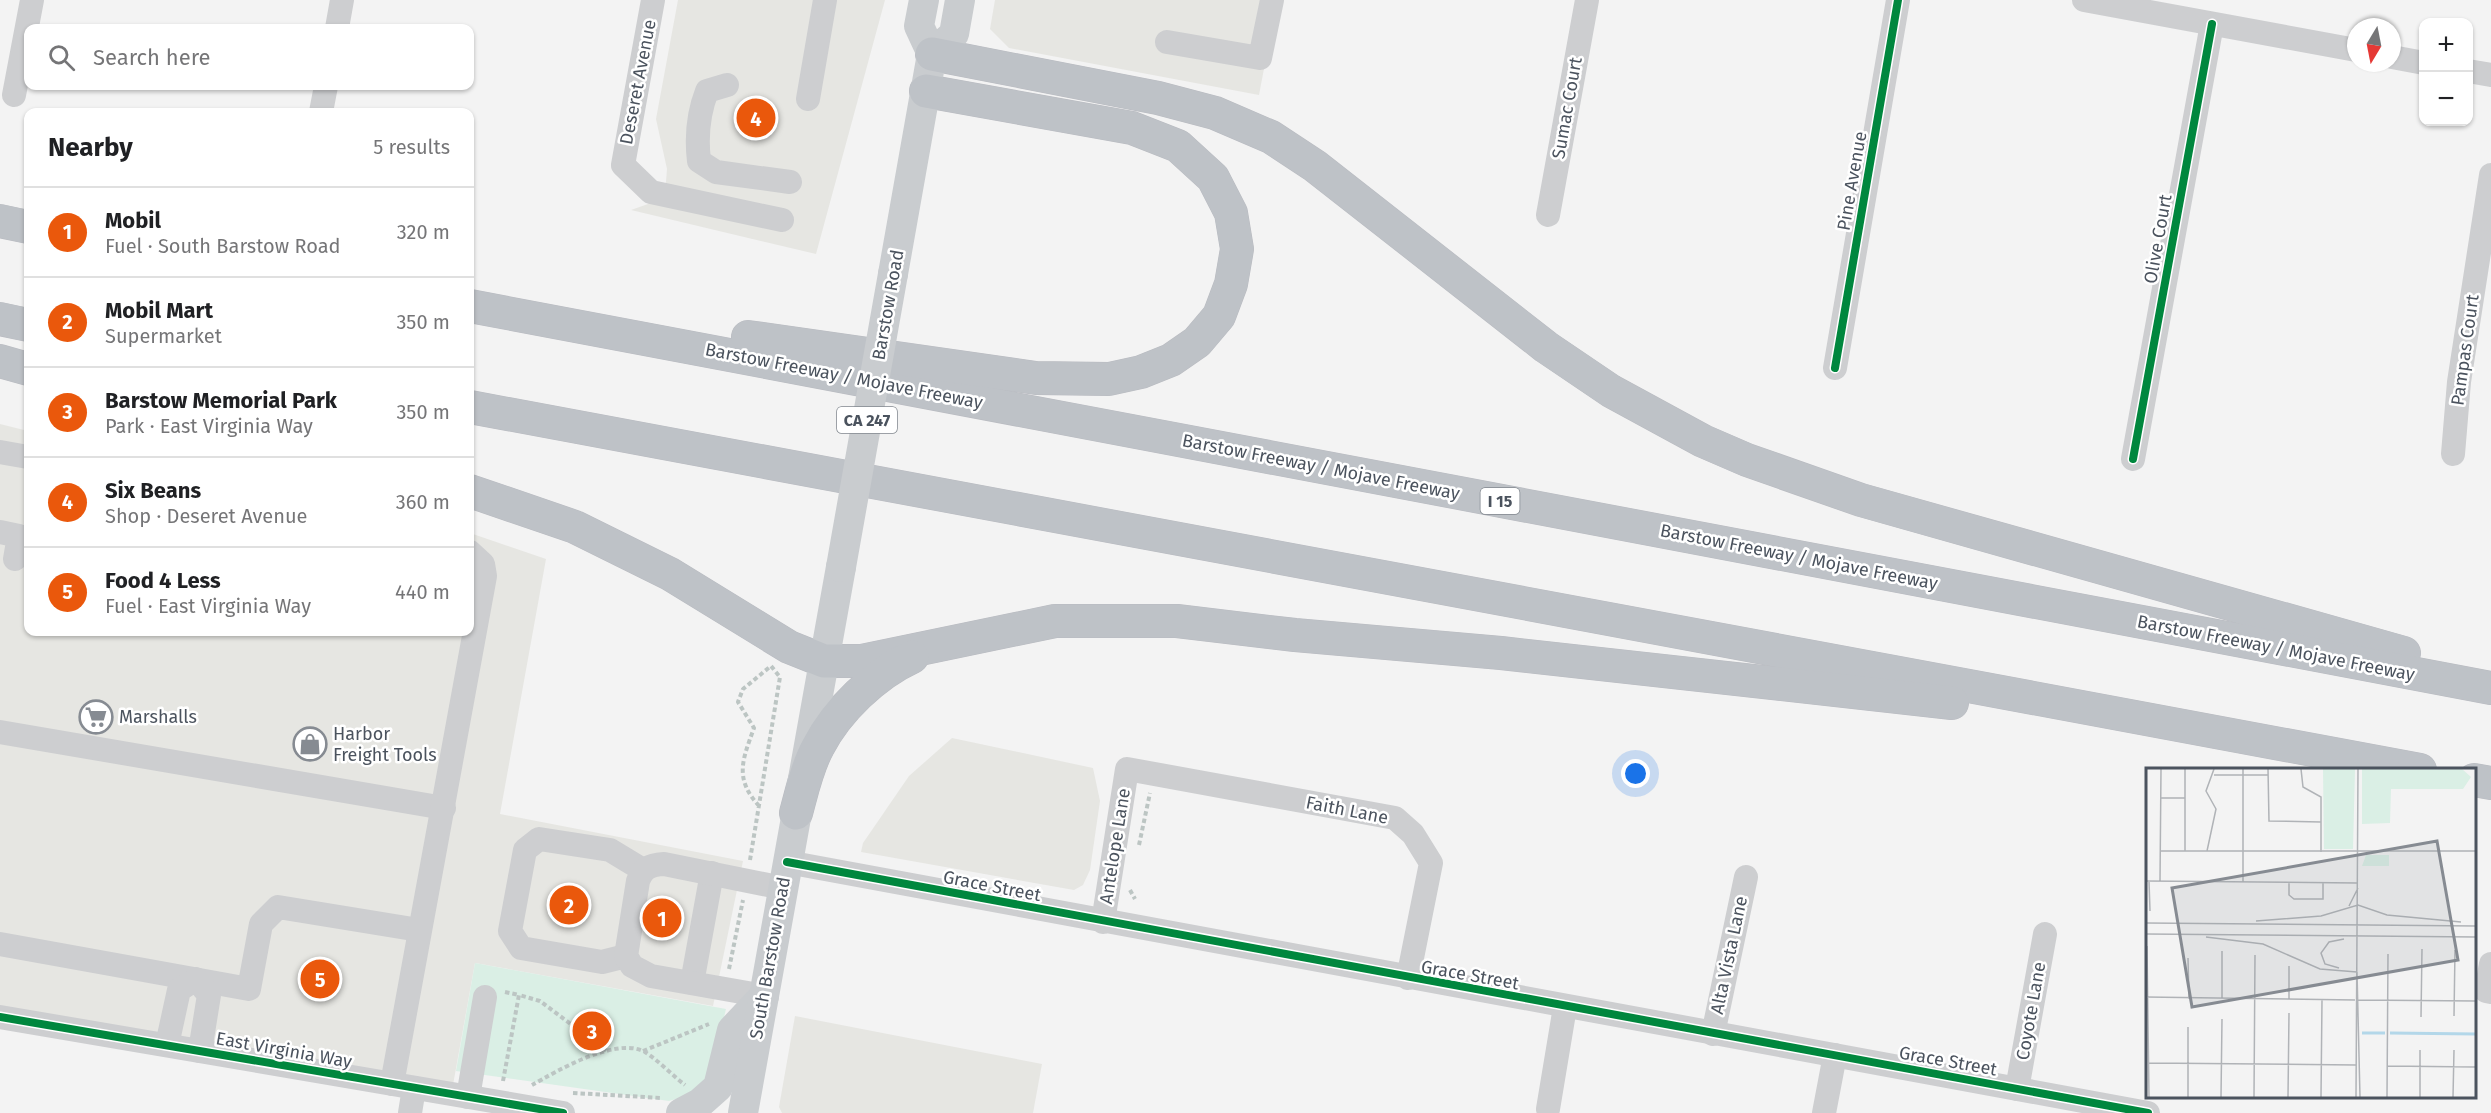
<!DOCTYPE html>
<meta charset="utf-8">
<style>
:root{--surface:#fff;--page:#f6f6f6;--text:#202124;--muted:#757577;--line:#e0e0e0;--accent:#ea580c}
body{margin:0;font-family:"Fira Sans",sans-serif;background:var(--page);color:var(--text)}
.controls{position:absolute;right:18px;top:18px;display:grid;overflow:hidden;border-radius:12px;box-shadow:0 2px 4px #0004}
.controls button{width:54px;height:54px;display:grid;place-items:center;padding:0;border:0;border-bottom:2px solid var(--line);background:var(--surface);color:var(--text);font:30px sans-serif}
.compass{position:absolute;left:2347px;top:18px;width:54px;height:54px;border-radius:50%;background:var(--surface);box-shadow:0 2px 4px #0004;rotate:190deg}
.you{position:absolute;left:1636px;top:774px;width:21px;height:21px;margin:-15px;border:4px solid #fff;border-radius:50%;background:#1a73e8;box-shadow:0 0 0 9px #1a73e833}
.badge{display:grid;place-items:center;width:39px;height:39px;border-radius:50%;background:var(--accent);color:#fff;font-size:20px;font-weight:700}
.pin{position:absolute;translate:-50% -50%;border:3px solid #fff;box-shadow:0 2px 6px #0006}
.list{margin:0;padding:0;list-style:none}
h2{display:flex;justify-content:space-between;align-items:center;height:78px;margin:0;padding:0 24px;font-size:26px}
h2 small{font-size:20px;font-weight:400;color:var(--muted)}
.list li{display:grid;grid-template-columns:39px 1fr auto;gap:18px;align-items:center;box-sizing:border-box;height:90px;padding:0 24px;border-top:2px solid var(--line)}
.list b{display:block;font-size:22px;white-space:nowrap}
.list p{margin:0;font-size:20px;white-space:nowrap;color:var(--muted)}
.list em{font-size:20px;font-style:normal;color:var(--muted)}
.icon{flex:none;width:33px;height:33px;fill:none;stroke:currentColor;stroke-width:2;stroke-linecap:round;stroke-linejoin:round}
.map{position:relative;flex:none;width:2491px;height:1113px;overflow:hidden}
.search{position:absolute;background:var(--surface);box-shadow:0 2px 4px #0004;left:24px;top:24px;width:450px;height:66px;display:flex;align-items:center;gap:15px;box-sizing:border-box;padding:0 21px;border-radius:12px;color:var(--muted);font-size:22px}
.panel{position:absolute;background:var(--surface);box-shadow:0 2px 4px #0004;left:24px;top:108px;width:450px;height:528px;border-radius:12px}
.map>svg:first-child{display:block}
</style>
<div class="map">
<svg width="2491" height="1113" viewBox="0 0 2491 1113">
<rect width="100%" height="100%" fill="#f3f3f3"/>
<g fill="#e6e6e2">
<polygon points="678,0 885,0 816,254 631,210 648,204 659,196 666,182 667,169 656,119"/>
<polygon points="995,0 1277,0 1259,95 1009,48 990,29"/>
<polygon points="0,424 28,431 28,632 470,632 470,533 546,559 500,814 743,861 713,1006 475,963 453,1085 0,1007"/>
<polygon points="952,738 1093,768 1100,801 1090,870 1083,885 1074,890 861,852 863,843 909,776"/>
<polygon points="795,1016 1042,1064 1033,1113 782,1113 779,1107"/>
</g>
<polygon fill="#daefe5" points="475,963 726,1009 707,1090 669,1101 456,1071"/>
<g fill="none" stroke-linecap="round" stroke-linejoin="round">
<g stroke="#b9bbc1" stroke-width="34">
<g id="highway">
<polyline points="932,54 1158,98 1215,113 1271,137 1315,166 1546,347 1611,391 1703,441 1747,460 1861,500 2404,653"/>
<polyline points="0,221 28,227"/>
<polyline points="470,306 2491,688"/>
<polyline points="0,319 28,325"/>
<polyline points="748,337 1036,378 1109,379 1141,372 1171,360 1197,342 1219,316 1231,284 1237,249 1231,213 1213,178 1178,146 1132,128 926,91"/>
<polyline points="0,361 28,369"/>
<polyline points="470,407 2420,770"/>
<polyline points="470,491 575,527 670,574 789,647 824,661 862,661 1055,621 1177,621 1295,635 1501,653 1952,703"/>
<polyline points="2474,780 2491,783"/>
<path d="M796,813C802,791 807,767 818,747C837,710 875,674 912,657"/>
</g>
</g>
<g stroke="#bcc5c3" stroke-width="4" stroke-dasharray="4.5 3" stroke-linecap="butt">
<polyline points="1139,845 1150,793"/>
<path d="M750,860L780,677L771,666L743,689L738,702L754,728C742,761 734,779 760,807"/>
<polyline points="1130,890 1135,899"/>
<polyline points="729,969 743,900"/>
<polyline points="505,992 519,995"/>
<polyline points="643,1051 709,1024"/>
<polyline points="503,1081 519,995 540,1001 608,1052"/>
<path d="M532,1085C557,1071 616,1036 645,1052C659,1061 672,1075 685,1085"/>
<polyline points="573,1093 662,1098"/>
</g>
<g stroke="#cdced0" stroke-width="24">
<polyline points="653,0 623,165 651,192 782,220"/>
<polyline points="2084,0 2356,50"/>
<polyline points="337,28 342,0"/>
<polyline points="1167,42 1260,58 1272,0"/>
<polyline points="2392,57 2424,63"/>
<polyline points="2468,71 2491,75"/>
<path d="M727,85L707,91C698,114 696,136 699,161L716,172L790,182"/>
<polyline points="14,95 32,0"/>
<polyline points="808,99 825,0"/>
<polyline points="321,112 326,86"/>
<polyline points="1548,215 1587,0"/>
<polyline points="1835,368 1898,0"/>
<polyline points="0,452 28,457"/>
<polyline points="2453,454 2459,382 2491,175"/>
<polyline points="2133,459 2212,24"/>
<polyline points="0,532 19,536 15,559"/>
<polyline points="0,732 444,808"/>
<polyline points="787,862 2148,1113"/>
<polyline points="1103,922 1127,769 1395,818 1413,834 1431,863 1408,978"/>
<polyline points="0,944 249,989 261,924 278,907 419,930"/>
<polyline points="626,956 602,962 521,948 510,931 525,850 539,839 610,850 643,870"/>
<polyline points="2491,964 2486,991 2491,992"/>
<polyline points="692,983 712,873"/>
<path d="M764,996L651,976L632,966L626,956L638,881C643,868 649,865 664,864L783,888"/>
<polyline points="0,1017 563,1113"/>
<polyline points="1713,1034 1746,877"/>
<polyline points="167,1045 179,990 196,979 209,995 200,1051"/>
<polyline points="392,1084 485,576 483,564 470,552"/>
<polyline points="2017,1089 2045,934"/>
<polyline points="468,1097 485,997"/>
<polyline points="1548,1109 1565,1007"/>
<polyline points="410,1113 414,1088"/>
<polyline points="1824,1113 1835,1055"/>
</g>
<g stroke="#c9cccf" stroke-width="30">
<polyline points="932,54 954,34 960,0"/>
<polyline points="893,274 932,54 919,26 924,0"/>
<polyline points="681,1113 700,1103 718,1087 732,1030 764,996"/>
<polyline points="743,1113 841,567"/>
</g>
<use href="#highway" stroke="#bec2c7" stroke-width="33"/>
<polyline stroke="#c9cccf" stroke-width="30" points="841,567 893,274"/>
<g stroke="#fff" stroke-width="11">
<g id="cycleway">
<polyline points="1835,368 1898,0"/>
<polyline points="2133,459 2212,24"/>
<polyline points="787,862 2148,1113"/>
<polyline points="0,1017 563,1113"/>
</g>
</g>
<use href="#cycleway" stroke="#00873e" stroke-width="8"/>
</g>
<defs>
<g id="supermarket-ring" transform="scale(1.725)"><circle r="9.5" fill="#fff" stroke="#868b92" stroke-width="1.5"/><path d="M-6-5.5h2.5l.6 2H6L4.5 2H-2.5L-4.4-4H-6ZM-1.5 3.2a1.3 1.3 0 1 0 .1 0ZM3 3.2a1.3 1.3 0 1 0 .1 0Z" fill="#868b92"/></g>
<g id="shop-ring" transform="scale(1.725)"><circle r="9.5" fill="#fff" stroke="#868b92" stroke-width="1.5"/><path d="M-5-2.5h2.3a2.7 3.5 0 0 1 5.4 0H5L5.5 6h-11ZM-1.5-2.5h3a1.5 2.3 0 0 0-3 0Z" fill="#868b92"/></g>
</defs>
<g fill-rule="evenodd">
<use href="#supermarket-ring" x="96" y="717"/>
<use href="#shop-ring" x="310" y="744"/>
</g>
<g text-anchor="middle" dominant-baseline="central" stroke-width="5" stroke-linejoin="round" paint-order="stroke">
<g fill="#fff" stroke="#81878e" stroke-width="1.5">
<rect x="837" y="407" width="60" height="26" rx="4.5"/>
<rect x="1480.5" y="488" width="39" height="26" rx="4.5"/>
</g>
<g font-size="16" font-weight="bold" fill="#4b535e">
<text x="867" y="420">CA 247</text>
<text x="1500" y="501">I 15</text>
</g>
<g font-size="18" fill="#4b535e" stroke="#fff">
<text transform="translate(638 82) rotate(-79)">Deseret Avenue</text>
<text transform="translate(1567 108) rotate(-80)">Sumac Court</text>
<text transform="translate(1852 181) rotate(-80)">Pine Avenue</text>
<text transform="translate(2158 239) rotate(-80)">Olive Court</text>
<text transform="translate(888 305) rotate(-80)">Barstow Road</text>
<text transform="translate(2465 350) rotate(-82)">Pampas Court</text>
<text transform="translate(844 376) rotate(11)">Barstow Freeway / Mojave Freeway</text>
<text transform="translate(1321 467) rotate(11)">Barstow Freeway / Mojave Freeway</text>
<text transform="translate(1799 557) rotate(11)">Barstow Freeway / Mojave Freeway</text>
<text transform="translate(2276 648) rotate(11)">Barstow Freeway / Mojave Freeway</text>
<text transform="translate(1347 810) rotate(11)">Faith Lane</text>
<text transform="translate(1115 846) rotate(-81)">Antelope Lane</text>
<text transform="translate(992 886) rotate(11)">Grace Street</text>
<text transform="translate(1729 955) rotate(-78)">Alta Vista Lane</text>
<text transform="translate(770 958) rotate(-80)">South Barstow Road</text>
<text transform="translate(1470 975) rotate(10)">Grace Street</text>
<text transform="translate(2031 1011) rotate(-80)">Coyote Lane</text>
<text transform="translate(284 1050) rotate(10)">East Virginia Way</text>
<text transform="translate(1948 1061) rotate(10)">Grace Street</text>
</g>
<g font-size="18" fill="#4b535e" stroke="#fff" text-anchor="start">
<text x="119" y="717">Marshalls</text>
<text x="333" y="734">Harbor<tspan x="333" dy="21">Freight Tools</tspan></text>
</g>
</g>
<g transform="translate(2146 768)">
<rect width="330" height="330" fill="#f3f3f3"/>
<path d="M177,1H209L207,81H178ZM216,1H316L325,9L317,21H245L244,55L216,56ZM220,87H243V98H216Z" fill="#daefe5"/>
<path fill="none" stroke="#b3d7e9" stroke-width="3" d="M216,265H239M244,265L330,266"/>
<path fill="none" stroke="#b0b3b7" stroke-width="1.5" d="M122,1L123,53L175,54M155,1L157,19L175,29V84M68,7H122M15,30H39M15,83H330M39,83V1M61,83L70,41L60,23L68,1M0,113L211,115M3,113L4,143M14,113L15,1M97,114V1M143,114V127L148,131H177V115M203,138L212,120M110,153L175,148L212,137L241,147L315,154M0,155L330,158M0,166L330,169M60,169L117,176L174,201L211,204M1,178L3,329M42,190L43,231M193,200L179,196L175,185L183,174L198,171M211,204L214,329M0,229L209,232M76,231V183M143,232V198M211,232L330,233M308,248L309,182M275,249L276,181M3,295L210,297M241,298L330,299M42,329V259M75,329L76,251M108,329L109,187M142,329L143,245M175,329L176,232M210,329L212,1M241,329L242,186M274,329V282M307,329L308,282"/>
<path fill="#868b92" fill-opacity="0.15" stroke="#868b92" stroke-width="3" d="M291,73L312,192L46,239L26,120Z"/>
<rect width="330" height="330" fill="none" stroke="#4b535e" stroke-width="3"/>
</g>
</svg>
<div class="controls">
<button>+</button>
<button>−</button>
</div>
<svg class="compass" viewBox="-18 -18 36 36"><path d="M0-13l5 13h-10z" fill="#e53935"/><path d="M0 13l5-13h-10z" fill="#757577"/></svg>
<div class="you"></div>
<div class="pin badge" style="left:662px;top:918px">1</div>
<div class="pin badge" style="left:569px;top:905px">2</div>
<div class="pin badge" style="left:592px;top:1031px">3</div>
<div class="pin badge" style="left:756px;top:118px">4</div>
<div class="pin badge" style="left:320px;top:979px">5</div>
<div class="search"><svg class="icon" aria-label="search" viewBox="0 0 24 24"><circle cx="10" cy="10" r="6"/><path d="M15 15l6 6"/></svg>Search here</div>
<section class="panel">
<h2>Nearby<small>5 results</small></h2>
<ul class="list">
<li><span class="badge">1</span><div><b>Mobil</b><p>Fuel · South Barstow Road</p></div><em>320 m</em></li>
<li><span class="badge">2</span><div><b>Mobil Mart</b><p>Supermarket</p></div><em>350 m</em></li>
<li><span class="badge">3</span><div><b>Barstow Memorial Park</b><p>Park · East Virginia Way</p></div><em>350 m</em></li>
<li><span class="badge">4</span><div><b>Six Beans</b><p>Shop · Deseret Avenue</p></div><em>360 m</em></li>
<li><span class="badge">5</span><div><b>Food 4 Less</b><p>Fuel · East Virginia Way</p></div><em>440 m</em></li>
</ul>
</section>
</div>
